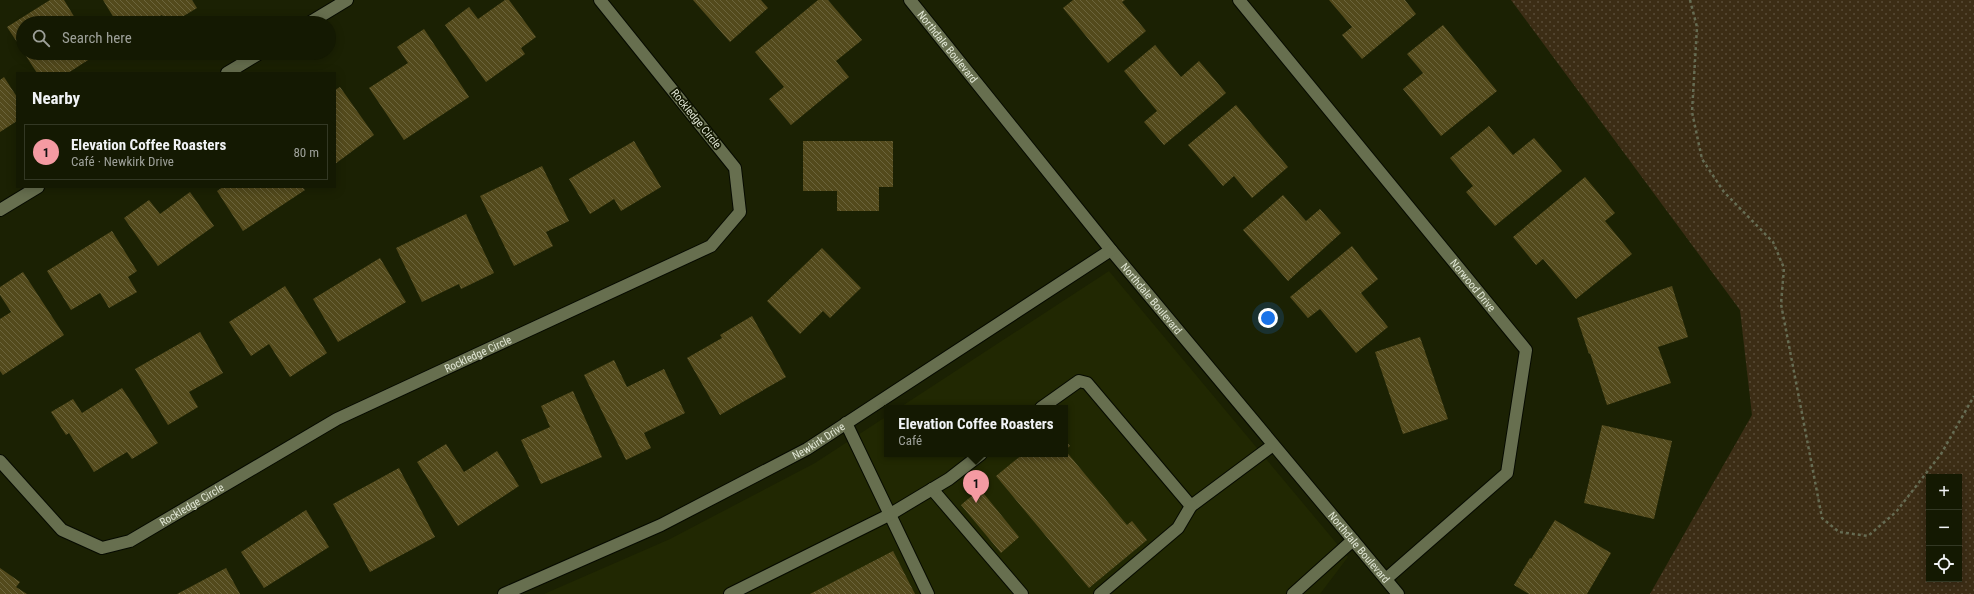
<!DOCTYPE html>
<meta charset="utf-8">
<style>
:root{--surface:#141902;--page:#1d220c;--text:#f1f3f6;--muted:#9da099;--line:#333824;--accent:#f49aa2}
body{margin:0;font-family:"Roboto Condensed",sans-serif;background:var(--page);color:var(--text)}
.controls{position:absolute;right:12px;bottom:12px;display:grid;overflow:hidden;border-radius:0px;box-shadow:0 2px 10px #0003}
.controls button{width:36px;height:36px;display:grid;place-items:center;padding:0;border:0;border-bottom:1px solid var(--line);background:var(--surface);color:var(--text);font:20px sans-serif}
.you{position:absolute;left:1268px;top:318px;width:14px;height:14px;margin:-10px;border:3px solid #fff;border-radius:50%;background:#1a73e8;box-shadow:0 0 0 6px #1a73e833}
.badge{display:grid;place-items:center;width:26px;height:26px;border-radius:50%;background:var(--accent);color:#111;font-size:13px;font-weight:700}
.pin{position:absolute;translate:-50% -33px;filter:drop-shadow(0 1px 2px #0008)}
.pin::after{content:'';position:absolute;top:21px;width:14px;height:12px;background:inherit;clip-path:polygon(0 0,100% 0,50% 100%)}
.popup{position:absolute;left:884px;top:405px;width:184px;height:52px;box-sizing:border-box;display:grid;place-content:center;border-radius:0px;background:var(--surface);filter:drop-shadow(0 1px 3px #0005);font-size:13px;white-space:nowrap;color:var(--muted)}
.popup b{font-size:15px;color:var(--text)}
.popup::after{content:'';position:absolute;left:50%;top:100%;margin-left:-8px;border:8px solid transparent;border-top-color:var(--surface)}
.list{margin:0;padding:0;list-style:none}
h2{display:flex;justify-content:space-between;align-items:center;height:52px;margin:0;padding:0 16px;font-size:17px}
h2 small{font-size:13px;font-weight:400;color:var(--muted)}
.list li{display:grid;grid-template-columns:26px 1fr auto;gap:12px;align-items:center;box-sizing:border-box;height:56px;margin:0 8px 8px;padding:0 8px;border:1px solid var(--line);border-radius:0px}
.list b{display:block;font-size:15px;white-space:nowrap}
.list p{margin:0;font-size:13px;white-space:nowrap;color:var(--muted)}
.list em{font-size:13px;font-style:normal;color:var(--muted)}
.icon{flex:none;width:22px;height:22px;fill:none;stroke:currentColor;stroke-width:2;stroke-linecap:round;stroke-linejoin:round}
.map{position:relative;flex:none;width:1974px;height:594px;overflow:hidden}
.search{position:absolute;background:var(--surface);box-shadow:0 2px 10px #0003;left:16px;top:16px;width:320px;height:44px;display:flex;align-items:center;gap:10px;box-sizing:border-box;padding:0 14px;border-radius:22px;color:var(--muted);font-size:15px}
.panel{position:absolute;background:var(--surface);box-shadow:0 2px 10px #0003;left:16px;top:72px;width:320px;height:116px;border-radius:0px}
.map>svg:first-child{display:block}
</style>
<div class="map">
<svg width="1974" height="594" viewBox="0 0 1974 594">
<defs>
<pattern id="grass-dots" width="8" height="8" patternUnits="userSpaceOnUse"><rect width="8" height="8" fill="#3c2d15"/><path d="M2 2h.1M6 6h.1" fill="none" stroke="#584b36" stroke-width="1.8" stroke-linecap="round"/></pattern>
<pattern id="building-back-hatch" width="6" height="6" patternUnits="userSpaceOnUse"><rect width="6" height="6" fill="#534a1c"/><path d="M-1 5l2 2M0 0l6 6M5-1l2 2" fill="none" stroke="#6b643c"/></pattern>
</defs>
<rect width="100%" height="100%" fill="#1b2103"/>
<polygon fill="#212802" points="1109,271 1348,557 1320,594 544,594 670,539 815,463 887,416 887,454 1065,454 1065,408 899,408"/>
<path fill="url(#grass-dots)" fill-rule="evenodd" d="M1511,0H1974V594H1650L1752,415L1740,310ZM1929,477H1959V579H1929Z"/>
<g fill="url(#building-back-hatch)">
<polygon points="50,0 64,0 78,23 23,23 23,51 7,27"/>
<polygon points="103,0 192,0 197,8 172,23 167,23 162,15 149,23 117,23"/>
<polygon points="505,0 509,0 536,37 521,48 525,54 486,82 445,25 469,7 478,19"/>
<polygon points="693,0 761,0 768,8 730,42"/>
<polygon points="818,0 828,0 862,40 836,61 849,77 791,125 769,99 784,87 755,52"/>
<polygon points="1073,0 1125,0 1122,2 1146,31 1108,63 1063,8"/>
<polygon points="1329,0 1405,0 1416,14 1362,59 1342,35 1352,27"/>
<polygon points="1443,25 1497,91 1441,136 1403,89 1423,73 1407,54"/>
<polygon points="424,29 469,97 404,140 369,88 408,63 397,47"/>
<polygon points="1155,45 1181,77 1199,61 1226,93 1164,145 1144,122 1157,111 1124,71"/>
<polygon points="24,53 99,53 68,73 37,73"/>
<polygon points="4,77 17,97 17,121 0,132 0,80"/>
<polygon points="340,87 374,135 335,164 335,90"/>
<polygon points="1236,105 1288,167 1252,198 1234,176 1223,186 1188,145"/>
<polygon points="1489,126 1513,155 1534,138 1562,171 1495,226 1466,192 1473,186 1450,158"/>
<polygon points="634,141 661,187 621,211 614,199 590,214 569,179"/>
<polygon points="803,141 893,141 893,187 879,187 879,211 837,211 837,191 803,191"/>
<polygon points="542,166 569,221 546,232 553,246 514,266 480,196"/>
<polygon points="1585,177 1615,213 1605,221 1632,254 1576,299 1543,259 1536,265 1513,237"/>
<polygon points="223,187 302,187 305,190 243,231 217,191"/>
<polygon points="190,192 214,226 158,266 124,218 149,200 160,214"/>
<polygon points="1283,195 1306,221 1320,209 1341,233 1288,281 1243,230"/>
<polygon points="466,214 494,273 461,289 459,284 422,302 396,248"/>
<polygon points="112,231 137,271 128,277 137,292 109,308 100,293 71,310 47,271"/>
<polygon points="1352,246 1378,279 1361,293 1388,327 1356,353 1320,309 1308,318 1290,297"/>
<polygon points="822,248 861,288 830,318 823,311 800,334 767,301"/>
<polygon points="380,258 406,302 338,342 313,299"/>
<polygon points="23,272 64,335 3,375 0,371 0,319 11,312 0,295 0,287"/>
<polygon points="285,286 327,353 290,377 269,344 251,356 229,322"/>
<polygon points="1672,286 1688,337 1658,347 1671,383 1607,405 1590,353 1589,354 1577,318"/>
<polygon points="752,316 786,377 720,415 687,358 722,338 720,335"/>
<polygon points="200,332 223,373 189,392 198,407 168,425 135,369"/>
<polygon points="1420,337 1448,419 1403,434 1375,352"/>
<polygon points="614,360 627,387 664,369 685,413 644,433 651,448 626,460 584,375"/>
<polygon points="122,388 158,443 132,459 127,452 94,472 69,433 66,435 51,412 73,399 82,413"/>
<polygon points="573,391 602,457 541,484 521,440 550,427 541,406"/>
<polygon points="1602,425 1672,441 1654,519 1584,503"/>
<polygon points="1065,440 1070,446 1065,450 1127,525 1132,521 1147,540 1089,588 996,476 1023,454 1065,454"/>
<polygon points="446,444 464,472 497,451 519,486 458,526 417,462"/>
<polygon points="399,468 435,537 370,572 333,504"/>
<polygon points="980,489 1019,537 1001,553 961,505"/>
<polygon points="306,510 329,547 264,588 241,552"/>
<polygon points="1555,520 1611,553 1587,594 1529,594 1514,585 1530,558 1531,559"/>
<polygon points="893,551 915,594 810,594"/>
<polygon points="0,568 20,582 16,587 27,594 0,594"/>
<polygon points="226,568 240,594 177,594"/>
</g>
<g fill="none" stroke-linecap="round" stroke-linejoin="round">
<g stroke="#060a00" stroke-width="14">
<g id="lane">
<polyline points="1041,408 1079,381 1087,383 1191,506 1273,445"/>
<polyline points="846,423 928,594"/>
<polyline points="932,489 1022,594"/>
<polyline points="730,594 889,515 949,479 981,454"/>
<polyline points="1100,594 1178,528 1191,506"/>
<polyline points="1293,594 1353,540"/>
</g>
</g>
<g stroke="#060a00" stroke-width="14">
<g id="street">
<path id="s1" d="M1239,0L1526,350L1507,473L1386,579"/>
<polyline points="309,23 347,0"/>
<polyline points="227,73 260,53"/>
<polyline points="0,210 38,187"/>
<path id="s2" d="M0,461L62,530L102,548L130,541L337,419L711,246L740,212L735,168L600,0"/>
</g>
</g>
<g stroke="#060a00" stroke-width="14">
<g id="secondary">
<path id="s3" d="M910,0L1111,250L1398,594"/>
<path id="s4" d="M504,594L661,525L807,449L1111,250"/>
</g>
</g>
<polyline stroke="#666c53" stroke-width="2.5" stroke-dasharray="3 3" stroke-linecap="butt" points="1690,0 1697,27 1692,112 1702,159 1724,192 1773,242 1784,268 1781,304 1822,518 1839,532 1868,536 1896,512 1941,454 1974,396"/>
<use href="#lane" stroke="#676f4f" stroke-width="12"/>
<use href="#street" stroke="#676f4f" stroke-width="12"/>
<use href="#secondary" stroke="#676f4f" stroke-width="12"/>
</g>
<g text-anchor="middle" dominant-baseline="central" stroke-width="3.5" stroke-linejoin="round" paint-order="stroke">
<g font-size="11" fill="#e1e7d5" stroke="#121700">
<text stroke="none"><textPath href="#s3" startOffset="60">Northdale Boulevard</textPath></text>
<text transform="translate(696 119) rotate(51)">Rockledge Circle</text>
<text stroke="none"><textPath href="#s1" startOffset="369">Norwood Drive</textPath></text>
<text stroke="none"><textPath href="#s3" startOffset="384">Northdale Boulevard</textPath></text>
<text stroke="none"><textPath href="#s2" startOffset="561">Rockledge Circle</textPath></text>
<text stroke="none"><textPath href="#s4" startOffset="350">Newkirk Drive</textPath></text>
<text stroke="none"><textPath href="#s2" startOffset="237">Rockledge Circle</textPath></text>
<text stroke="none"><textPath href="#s3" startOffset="708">Northdale Boulevard</textPath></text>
</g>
</g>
</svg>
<div class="controls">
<button>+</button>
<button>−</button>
<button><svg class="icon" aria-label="locate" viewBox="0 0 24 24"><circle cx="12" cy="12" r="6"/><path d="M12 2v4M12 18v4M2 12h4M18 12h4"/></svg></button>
</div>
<div class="you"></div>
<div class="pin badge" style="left:976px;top:503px">1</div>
<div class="popup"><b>Elevation Coffee Roasters</b>Café</div>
<div class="search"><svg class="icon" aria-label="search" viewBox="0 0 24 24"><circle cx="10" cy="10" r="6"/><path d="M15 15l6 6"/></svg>Search here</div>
<section class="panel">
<h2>Nearby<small></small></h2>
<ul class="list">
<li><span class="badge">1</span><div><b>Elevation Coffee Roasters</b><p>Café · Newkirk Drive</p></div><em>80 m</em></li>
</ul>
</section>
</div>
